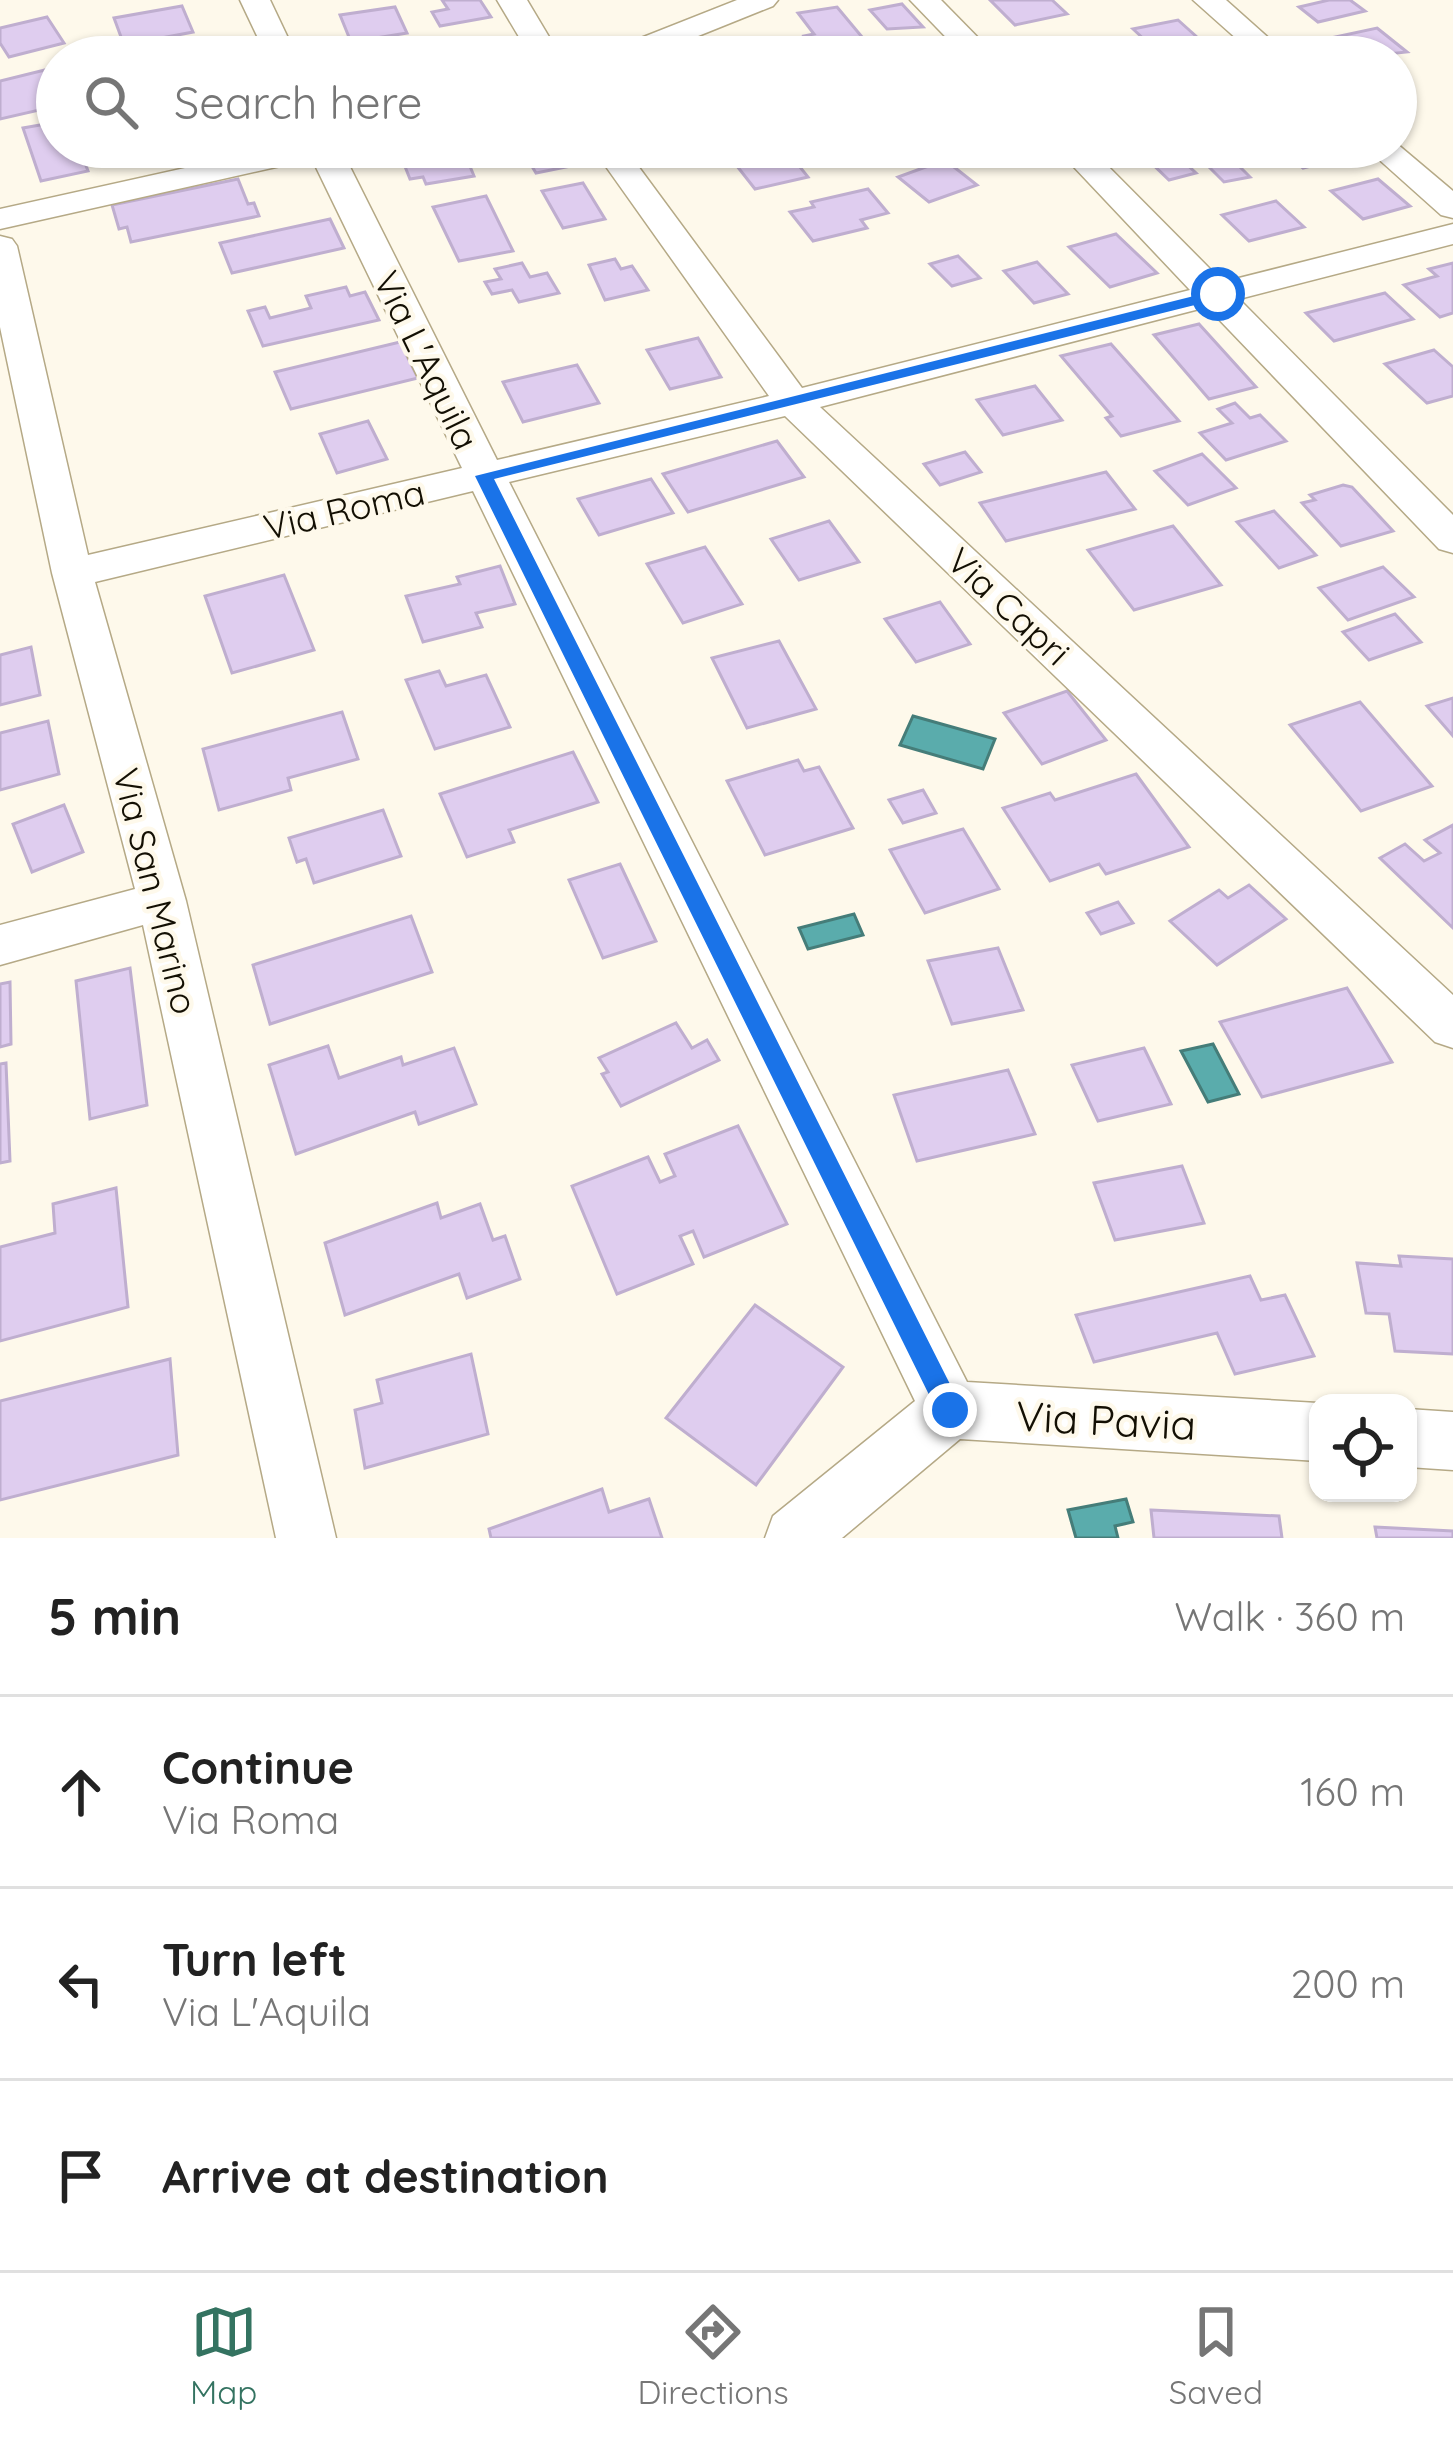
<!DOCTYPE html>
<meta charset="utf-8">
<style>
:root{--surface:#fff;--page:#f2f2f2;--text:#222;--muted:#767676;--line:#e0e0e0;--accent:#347361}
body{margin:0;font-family:Quicksand,sans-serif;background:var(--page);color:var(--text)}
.controls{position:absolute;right:36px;bottom:36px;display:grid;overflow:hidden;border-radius:24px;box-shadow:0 3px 9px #0004}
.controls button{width:108px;height:108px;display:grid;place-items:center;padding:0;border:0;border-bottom:3px solid var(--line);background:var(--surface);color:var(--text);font:60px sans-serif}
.stop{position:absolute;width:36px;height:36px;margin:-27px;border:9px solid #1a73e8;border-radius:50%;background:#fff}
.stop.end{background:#1a73e8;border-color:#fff;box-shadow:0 3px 12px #0008}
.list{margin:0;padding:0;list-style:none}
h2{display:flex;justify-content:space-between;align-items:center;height:156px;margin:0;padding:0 48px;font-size:51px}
h2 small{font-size:39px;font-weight:400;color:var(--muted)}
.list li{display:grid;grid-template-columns:78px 1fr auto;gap:36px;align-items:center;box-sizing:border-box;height:192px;padding:0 48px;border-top:3px solid var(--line)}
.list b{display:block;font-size:45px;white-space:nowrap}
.list p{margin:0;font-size:39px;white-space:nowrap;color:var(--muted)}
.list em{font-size:39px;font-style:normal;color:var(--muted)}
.icon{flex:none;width:66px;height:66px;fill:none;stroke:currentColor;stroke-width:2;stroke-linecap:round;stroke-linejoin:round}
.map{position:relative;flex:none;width:1453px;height:1538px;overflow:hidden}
.search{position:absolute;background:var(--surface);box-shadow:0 3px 9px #0004;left:36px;right:36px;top:36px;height:132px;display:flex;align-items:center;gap:30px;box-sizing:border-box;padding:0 42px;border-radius:66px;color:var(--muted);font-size:45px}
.sheet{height:732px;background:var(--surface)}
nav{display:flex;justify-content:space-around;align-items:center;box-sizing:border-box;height:168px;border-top:3px solid var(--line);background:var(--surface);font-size:33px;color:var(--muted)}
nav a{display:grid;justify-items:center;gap:6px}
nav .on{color:var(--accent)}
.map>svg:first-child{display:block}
</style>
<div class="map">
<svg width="1453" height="1538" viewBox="0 0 1453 1538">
<rect width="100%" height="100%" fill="#fef9eb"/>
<g fill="#5aacac" stroke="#457d79" stroke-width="3">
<polygon points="913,716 995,739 983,769 900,745"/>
<polygon points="854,914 863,935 808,949 799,928"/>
<polygon points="1213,1044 1239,1094 1208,1102 1181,1051"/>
<polygon points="1126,1499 1133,1522 1115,1526 1118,1538 1076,1538 1068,1510"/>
</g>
<g fill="#dfcdef" stroke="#bfaecf" stroke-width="3">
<polygon points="442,0 480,0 491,17 440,26 432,12 448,9"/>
<polygon points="990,0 1052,0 1067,14 1015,25"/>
<polygon points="1329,0 1350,0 1365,11 1318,22 1299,7"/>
<polygon points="902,4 923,27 887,29 870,10"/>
<polygon points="182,6 193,32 124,45 114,18"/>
<polygon points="395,7 407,33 351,42 340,15"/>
<polygon points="837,7 872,49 820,57 804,36 814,34 798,13"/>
<polygon points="47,17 64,43 9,57 0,43 0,28"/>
<polygon points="1178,20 1207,46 1161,55 1133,29"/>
<polygon points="1377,28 1407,52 1359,57 1335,37"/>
<polygon points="461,42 466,51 507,44 515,57 440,57 435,46"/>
<polygon points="57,67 57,91 53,92 57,106 0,119 0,81"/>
<polygon points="57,122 57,147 79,147 88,171 41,181 23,128"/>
<polygon points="410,147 462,147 474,176 426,184 423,177 410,179 402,159 413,157"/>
<polygon points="493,147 571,147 581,164 536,173 521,148 496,153"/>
<polygon points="722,147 784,147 808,177 755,189"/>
<polygon points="1189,147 1220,147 1250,177 1224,182"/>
<polygon points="1278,147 1339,147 1350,156 1303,168"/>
<polygon points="1169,148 1196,173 1169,180 1142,154"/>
<polygon points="945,160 977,185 929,202 898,177"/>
<polygon points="238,179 248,204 254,203 259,216 131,242 127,227 119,229 112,205"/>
<polygon points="1378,179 1410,206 1363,219 1331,191"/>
<polygon points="583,183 605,219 563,228 542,191"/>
<polygon points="868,189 888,213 861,220 867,228 813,241 790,212 814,207 811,202"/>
<polygon points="486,196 513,251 459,261 433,207"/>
<polygon points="1276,201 1304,227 1249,241 1222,215"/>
<polygon points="330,219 344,248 232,273 220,243"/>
<polygon points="1116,234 1157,273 1110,287 1069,247"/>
<polygon points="958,256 980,278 952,286 930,264"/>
<polygon points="615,259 621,269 632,266 648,290 605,300 589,265"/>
<polygon points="1037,262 1068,294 1034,303 1004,271"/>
<polygon points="522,263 530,277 547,273 559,293 519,302 512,290 492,294 485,282 501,279 495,269"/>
<polygon points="1453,263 1453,313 1440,317 1404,285 1437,276 1429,269"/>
<polygon points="346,287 350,296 365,292 379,320 263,346 248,311 265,307 270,318 311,308 306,296"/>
<polygon points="1385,293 1413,319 1334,341 1306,313"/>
<polygon points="1199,324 1256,387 1209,399 1154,335"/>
<polygon points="698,338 721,377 670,389 647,350"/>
<polygon points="400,342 418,378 291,409 275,372"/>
<polygon points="1111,344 1179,421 1121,436 1106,418 1112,416 1061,356"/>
<polygon points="1434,350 1453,367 1453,396 1427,403 1385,364"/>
<polygon points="577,365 599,403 523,422 503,382"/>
<polygon points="1035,386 1062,420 1003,435 977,400"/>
<polygon points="1235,403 1250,418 1260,415 1286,441 1226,460 1200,433 1232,423 1218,409"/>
<polygon points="368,421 387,459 337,473 320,434"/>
<polygon points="777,441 804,477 688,512 663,474"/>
<polygon points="965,452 981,472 940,485 924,464"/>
<polygon points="1202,454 1236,488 1188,505 1155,471"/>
<polygon points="1106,472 1135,509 1006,541 980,503"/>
<polygon points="651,479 673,513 599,535 578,499"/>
<polygon points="1343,485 1352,487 1393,531 1341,546 1302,503 1315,500 1310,495"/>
<polygon points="1274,511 1316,555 1279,568 1237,522"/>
<polygon points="829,521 859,562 799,580 771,539"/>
<polygon points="1173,526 1221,585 1134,610 1088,550"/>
<polygon points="705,547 742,604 683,623 647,564"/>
<polygon points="500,566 515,604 476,613 482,627 423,642 406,596 460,584 457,577"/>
<polygon points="1383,567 1414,597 1348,620 1319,588"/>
<polygon points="284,575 314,650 232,673 205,596"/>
<polygon points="940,602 970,644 916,662 885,619"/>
<polygon points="1395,614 1421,642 1369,660 1343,632"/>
<polygon points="779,641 816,709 747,728 712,658"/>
<polygon points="31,647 40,695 0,705 0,655"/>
<polygon points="439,671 446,686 486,675 510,727 435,749 406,680"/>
<polygon points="1067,691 1106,740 1042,764 1004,713"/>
<polygon points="1453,698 1453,736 1427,706"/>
<polygon points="1360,702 1432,786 1361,811 1290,725"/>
<polygon points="342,712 358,759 288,778 291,790 219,810 203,749"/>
<polygon points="48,721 59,774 0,790 0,733"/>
<polygon points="573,752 598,802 509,830 514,842 467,857 440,794"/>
<polygon points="798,760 804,771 819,767 853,828 765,855 727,781"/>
<polygon points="1136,774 1189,847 1106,874 1099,864 1050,881 1003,808 1050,793 1055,800"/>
<polygon points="923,790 936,813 903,823 889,800"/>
<polygon points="64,805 83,852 32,872 13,824"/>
<polygon points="383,810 401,856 314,883 306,859 297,862 289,838"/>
<polygon points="1453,825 1453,928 1380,858 1405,844 1424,861 1440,853 1425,840"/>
<polygon points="963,829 999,889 925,913 890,850"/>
<polygon points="620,864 656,941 603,958 569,880"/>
<polygon points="1249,885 1286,919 1217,965 1170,921 1219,890 1228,898"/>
<polygon points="1118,902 1133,923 1101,934 1087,913"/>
<polygon points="411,916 432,972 270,1024 253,965"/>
<polygon points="998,948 1023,1010 952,1024 928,961"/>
<polygon points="130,968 147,1105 90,1119 76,981"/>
<polygon points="10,982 11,1044 0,1047 0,984"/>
<polygon points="1347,988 1392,1062 1262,1097 1220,1022"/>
<polygon points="676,1023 692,1048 707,1040 719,1060 621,1106 602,1074 608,1072 599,1058"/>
<polygon points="328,1046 339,1078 401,1057 403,1065 454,1048 476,1104 419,1124 415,1112 296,1154 269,1065"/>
<polygon points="1144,1048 1171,1104 1098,1121 1072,1065"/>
<polygon points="6,1063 10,1161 0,1163 0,1064"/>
<polygon points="1008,1070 1035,1134 917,1161 894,1095"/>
<polygon points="738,1126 787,1224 704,1257 693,1231 680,1236 693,1264 617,1294 572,1186 648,1157 660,1182 675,1176 665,1154"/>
<polygon points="1182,1166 1204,1223 1115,1240 1094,1183"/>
<polygon points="116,1188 128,1307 0,1341 0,1247 55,1233 53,1204"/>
<polygon points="437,1203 441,1218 480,1204 493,1240 505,1236 520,1279 467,1298 459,1274 345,1315 325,1243"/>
<polygon points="1399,1256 1453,1259 1453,1354 1395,1351 1389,1314 1366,1313 1357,1263 1401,1266"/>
<polygon points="1250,1276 1261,1300 1285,1295 1314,1356 1235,1374 1217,1333 1094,1362 1076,1315"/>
<polygon points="755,1305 843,1367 756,1485 666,1418"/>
<polygon points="471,1354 488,1434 365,1468 355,1410 382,1403 377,1380"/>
<polygon points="170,1359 178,1455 0,1500 0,1401"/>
<polygon points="602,1489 609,1512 649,1499 662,1538 491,1538 489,1529"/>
<polygon points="1151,1510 1279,1516 1282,1538 1154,1538"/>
<polygon points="1375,1527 1453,1531 1453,1538 1377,1538"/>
</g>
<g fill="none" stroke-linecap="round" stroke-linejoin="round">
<g stroke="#b5a986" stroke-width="3">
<g id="street">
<polygon points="240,0 270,0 297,57 267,57"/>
<polygon points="497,0 527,0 561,57 531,57"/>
<polygon points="737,0 778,0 773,6 646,57 604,57 608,51"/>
<polygon points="910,0 941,0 997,57 965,57"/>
<polygon points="1193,0 1226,0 1290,57 1257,57"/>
<polygon points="1396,143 1453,191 1453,218 1441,215 1365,147 1396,147"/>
<polygon points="280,147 340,147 497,460 769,396 592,147 624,147 802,388 1190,290 1055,147 1089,147 1223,282 1453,224 1453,244 1239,299 1453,515 1453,553 1439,549 1207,307 820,407 1453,995 1453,1048 1435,1042 785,416 509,482 967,1382 1318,1403 1318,1461 960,1439 842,1538 765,1538 773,1516 915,1401 473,491 95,582 186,901 336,1538 276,1538 143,925 0,965 0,925 135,889 52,573 0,327 0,236 12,239 17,246 88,555 462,468 312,159 0,229 0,209"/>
<polygon points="1408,1409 1453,1412 1453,1470 1408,1467"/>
</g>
</g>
<use href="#street" fill="#fff" fill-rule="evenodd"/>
</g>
<polygon fill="#1a73e8" points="1218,290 1223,291 1223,298 494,479 959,1402 963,1410 959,1419 950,1423 941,1419 475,476"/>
<g text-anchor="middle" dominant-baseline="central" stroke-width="9" stroke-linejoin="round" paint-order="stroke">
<g font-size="36" fill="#130f03" stroke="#fef9eb">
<text transform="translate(427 360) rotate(64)">Via L'Aquila</text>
<text transform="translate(344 509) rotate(-13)">Via Roma</text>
<text transform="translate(1009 606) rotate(43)">Via Capri</text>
<text transform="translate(156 891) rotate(76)">Via San Marino</text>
</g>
<g font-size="42" fill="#130f03" stroke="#fef9eb">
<text transform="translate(1106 1420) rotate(3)">Via Pavia</text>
</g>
</g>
</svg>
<div class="controls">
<button><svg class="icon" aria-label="locate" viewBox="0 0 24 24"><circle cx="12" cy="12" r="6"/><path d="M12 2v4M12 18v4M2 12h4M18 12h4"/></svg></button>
</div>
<div class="stop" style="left:1218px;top:294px"></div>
<div class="stop end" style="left:950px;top:1410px"></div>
<div class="search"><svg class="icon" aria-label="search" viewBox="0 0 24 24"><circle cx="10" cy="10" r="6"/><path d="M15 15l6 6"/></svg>Search here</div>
</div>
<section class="sheet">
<h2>5 min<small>Walk · 360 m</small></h2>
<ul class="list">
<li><svg class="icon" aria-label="ahead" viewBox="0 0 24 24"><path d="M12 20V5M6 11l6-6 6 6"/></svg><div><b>Continue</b><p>Via Roma</p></div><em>160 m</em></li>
<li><svg class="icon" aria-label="left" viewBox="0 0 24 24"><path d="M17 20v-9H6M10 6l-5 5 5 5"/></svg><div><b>Turn left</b><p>Via L'Aquila</p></div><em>200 m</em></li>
<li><svg class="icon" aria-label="arrive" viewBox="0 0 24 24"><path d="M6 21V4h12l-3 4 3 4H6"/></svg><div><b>Arrive at destination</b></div></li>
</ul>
</section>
<nav>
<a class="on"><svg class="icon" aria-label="map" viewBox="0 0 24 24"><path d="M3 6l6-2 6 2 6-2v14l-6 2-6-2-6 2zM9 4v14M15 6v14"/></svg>Map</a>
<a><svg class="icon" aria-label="directions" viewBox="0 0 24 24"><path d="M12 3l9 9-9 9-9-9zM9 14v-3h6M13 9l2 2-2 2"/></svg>Directions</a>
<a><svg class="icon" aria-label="saved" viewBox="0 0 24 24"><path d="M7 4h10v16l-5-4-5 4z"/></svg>Saved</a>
</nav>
